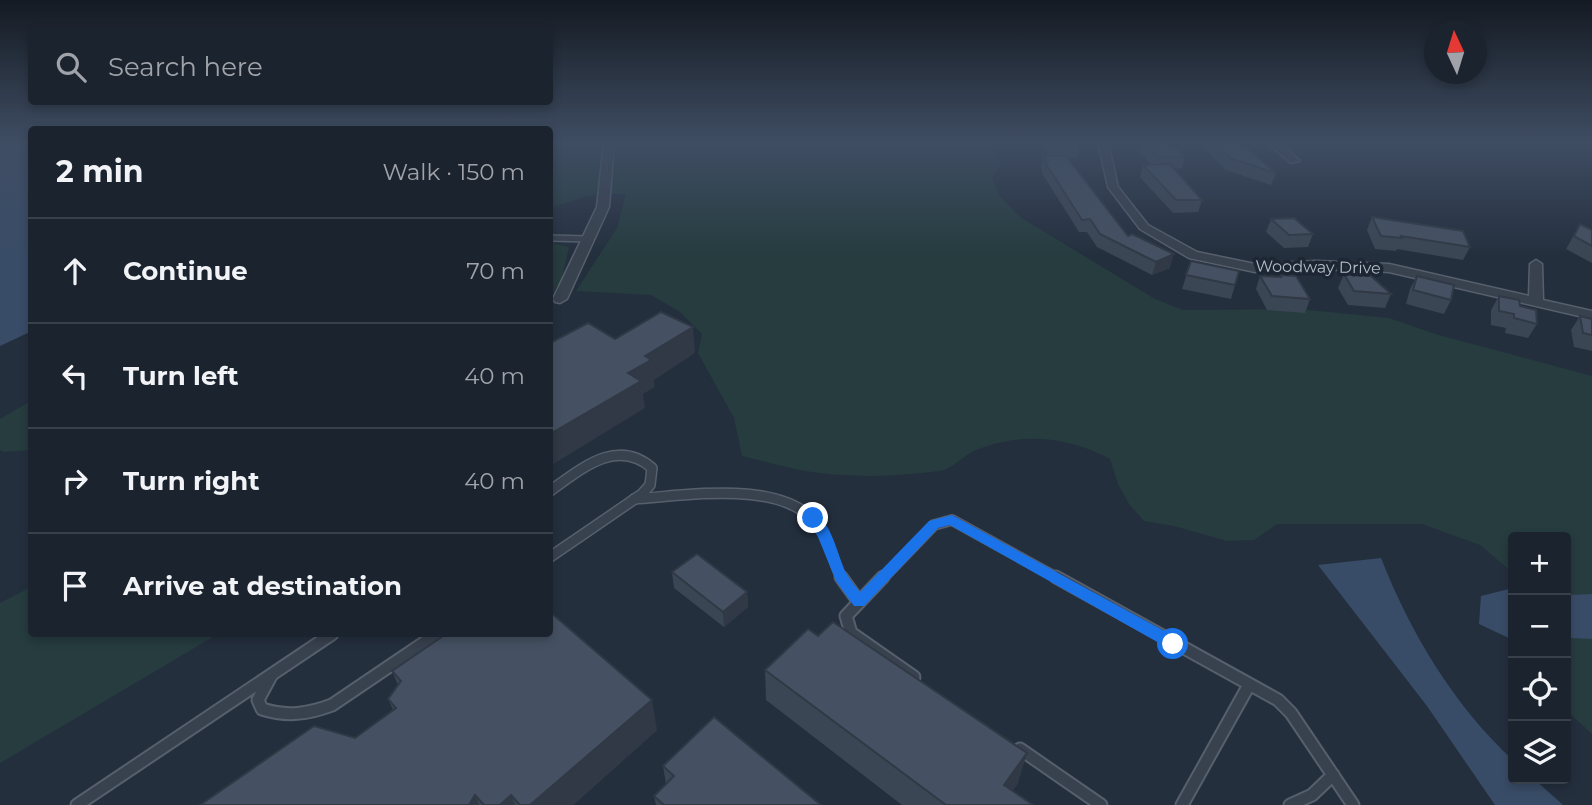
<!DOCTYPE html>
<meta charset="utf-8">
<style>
:root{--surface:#1b232e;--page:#242b36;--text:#f1f3f6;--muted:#a0a4aa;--line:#39404a}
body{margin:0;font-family:Montserrat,sans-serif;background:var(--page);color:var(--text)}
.controls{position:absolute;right:21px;bottom:21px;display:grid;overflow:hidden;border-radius:7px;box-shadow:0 4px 10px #0003}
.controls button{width:63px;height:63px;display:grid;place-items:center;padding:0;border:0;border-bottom:2px solid var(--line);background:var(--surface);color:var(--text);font:35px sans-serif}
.compass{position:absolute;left:1424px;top:21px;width:63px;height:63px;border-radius:50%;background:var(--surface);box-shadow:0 4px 10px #0003;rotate:356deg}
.stop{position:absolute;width:21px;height:21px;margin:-16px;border:5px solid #1a73e8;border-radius:50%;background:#fff}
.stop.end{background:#1a73e8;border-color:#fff;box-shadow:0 2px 7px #0008}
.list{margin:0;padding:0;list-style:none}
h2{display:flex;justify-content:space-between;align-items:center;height:91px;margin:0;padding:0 28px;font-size:30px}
h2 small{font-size:23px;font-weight:400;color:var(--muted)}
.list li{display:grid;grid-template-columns:46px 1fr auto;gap:21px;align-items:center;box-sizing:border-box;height:105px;padding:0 28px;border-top:2px solid var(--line)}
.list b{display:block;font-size:26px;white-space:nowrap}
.list em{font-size:23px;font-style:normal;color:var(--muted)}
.icon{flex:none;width:38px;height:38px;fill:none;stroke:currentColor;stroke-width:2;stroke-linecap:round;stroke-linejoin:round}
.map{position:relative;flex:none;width:1592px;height:805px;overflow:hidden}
.search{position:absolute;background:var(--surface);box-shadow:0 4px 10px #0003;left:28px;top:28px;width:525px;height:77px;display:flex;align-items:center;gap:18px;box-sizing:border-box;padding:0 24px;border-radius:7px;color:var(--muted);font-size:26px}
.panel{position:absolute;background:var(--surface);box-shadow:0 4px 10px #0003;left:28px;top:126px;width:525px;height:511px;border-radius:7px}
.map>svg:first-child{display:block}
</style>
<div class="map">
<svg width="1592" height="805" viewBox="0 0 1592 805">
<rect width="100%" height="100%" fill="#242f3e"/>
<g fill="#263c3f">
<polygon points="550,142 603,142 597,195 586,196 550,208"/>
<path d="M615,142H992L1001,164L992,177L999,195L1020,217L1155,299L1183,310L1298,309L1389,318L1435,334L1592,376V594L1566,595V537H1513V573L1480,545L1422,524H1277L1254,540L1227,541L1174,526L1144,521L1129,504L1118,484L1110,459C1068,436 1020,432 976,450C963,455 952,470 939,471C896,477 847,478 805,471C784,467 763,461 742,456L734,418L698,353L702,334L680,312L651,295L576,291L617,228L626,194H611Z"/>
<polygon points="550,243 569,247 562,278 550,298"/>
<polygon points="31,401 31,450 4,452 0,450 0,419"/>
<polygon points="31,587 32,634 218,634 0,763 0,603"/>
<polygon points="1566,638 1592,639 1592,734 1566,710"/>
</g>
<g fill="#394c67">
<polygon points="0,142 31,142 32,331 0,346"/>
<path d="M1381,558C1410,632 1454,706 1513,760V779H1534L1563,805H1495L1427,706L1318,565Z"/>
<polygon points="1513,588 1513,640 1479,624 1481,596"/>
<polygon points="1592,594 1592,639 1566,638 1566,595"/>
</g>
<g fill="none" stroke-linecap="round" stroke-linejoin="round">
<g stroke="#565f6c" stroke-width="8">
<polyline id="lane-far2" points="550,238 588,239"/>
</g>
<g stroke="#565f6c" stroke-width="12">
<g id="lane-far1">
<path d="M550,491C581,469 617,437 652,468L650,485L642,494L550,557"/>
<path d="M634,499C685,496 783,478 818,525C830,541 833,562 842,579"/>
<polyline points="882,579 934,525 952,520 1059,579"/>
</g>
</g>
<g stroke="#565f6c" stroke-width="15">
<g id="lane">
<polyline points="841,577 859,602"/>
<polyline points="883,577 846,616 851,633 914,677"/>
<polyline points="1056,577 1278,700 1291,713 1353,805"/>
<path d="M271,676L258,700L262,709C287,717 308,714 332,705L437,634"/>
<polyline points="1020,749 1101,805"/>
<polyline points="77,805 332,634"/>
<polyline points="1182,805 1249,685"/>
<polyline points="1290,805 1312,795 1333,775"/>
</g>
</g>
<g stroke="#565f6c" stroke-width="3">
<g id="street">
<polygon points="604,142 614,142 609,207 567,299 560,303 555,302 553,299 597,207"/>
<polygon points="1098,142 1108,142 1118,187 1148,225 1197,252 1255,264 1316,261 1389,264 1529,296 1530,264 1536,260 1542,264 1543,300 1592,311 1592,319 1389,272 1316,269 1255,272 1189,258 1140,229 1108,187"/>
<polygon points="1266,142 1278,142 1300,161 1291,163"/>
</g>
</g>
<use href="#lane-far2" stroke="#38414e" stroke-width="5"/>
<use href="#lane-far1" stroke="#38414e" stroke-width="9"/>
<use href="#lane" stroke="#38414e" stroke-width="11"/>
<use href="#street" fill="#38414e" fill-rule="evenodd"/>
</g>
<g fill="#3b4654">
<polygon points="1039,142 1076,142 1079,146 1077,158 1068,158 1128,236 1170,268 1152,275 1097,247 1087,232 1079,232 1042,173 1042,169 1041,168 1043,156 1050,156"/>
<polygon points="1137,142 1173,142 1173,145 1185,157 1182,168 1174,169 1202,200 1198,212 1173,213 1140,177 1143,165 1152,165 1139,152 1141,146"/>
<polygon points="1206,142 1240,142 1276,173 1271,185 1226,170 1204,149"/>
<polygon points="1372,217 1470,247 1463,260 1397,249 1396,251 1375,249 1367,230"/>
<polygon points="1271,219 1313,234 1308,247 1284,248 1266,232"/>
<polygon points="1580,224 1592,230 1592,263 1566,249"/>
<polygon points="1191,261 1235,285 1231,299 1182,289"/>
<polygon points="1344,274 1391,294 1385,308 1348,305 1338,288"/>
<polygon points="1280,275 1310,299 1305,313 1267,310 1256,289 1260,276 1279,277"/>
<polygon points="1417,276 1451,300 1444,314 1406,304 1410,289"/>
<polygon points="1499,296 1520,306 1537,324 1528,338 1505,333 1506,328 1491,325 1491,310"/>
<polygon points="1580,316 1592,319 1592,351 1574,347 1571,330"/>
<polygon points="672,572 747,592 748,607 724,627 674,588"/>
<polygon points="765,670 1018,783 1012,791 1033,805 902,805 766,700"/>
<polygon points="392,671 657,730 573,805 200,805 355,738 393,710 388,699 398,685"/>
<polygon points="663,766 821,805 656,805 654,796 666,784"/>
</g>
<g fill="#303945">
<polygon points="1174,254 1170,268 1152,275 1156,262"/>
<polygon points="693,327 695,353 654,380 655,387 643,394 645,408 550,466 550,434 628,373 645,356"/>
<polygon points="747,592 748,607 724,627 723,612"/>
<polygon points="652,700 657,730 573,805 530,805"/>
<polygon points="1027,753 1018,783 1002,805 1004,785"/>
<polygon points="475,795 479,805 469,805"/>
<polygon points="511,795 515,805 500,805"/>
</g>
<g fill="#455162" stroke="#303945" stroke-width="2">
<polygon points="1050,142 1076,142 1079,146 1054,147"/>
<polygon points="1144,142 1170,142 1185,157 1159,157"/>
<polygon points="1212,142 1240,142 1276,173 1230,158"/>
<polygon points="1043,156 1066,156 1128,236 1132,234 1174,254 1156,262 1100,234 1090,219 1082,220 1044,161 1047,161"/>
<polygon points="1170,164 1202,200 1176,200 1143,165"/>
<polygon points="1372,217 1463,231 1470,247 1401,236 1402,238 1381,236"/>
<polygon points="1294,218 1313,234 1289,235 1271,219"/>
<polygon points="1580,224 1592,230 1592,246 1574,236"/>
<polygon points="1191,261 1239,271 1235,285 1186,275"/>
<polygon points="1344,274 1371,276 1391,294 1354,291"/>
<polygon points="1280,275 1296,276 1310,299 1272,296 1260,276 1281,277"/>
<polygon points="1417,276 1454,285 1451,300 1413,290"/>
<polygon points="1499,296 1519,300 1520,306 1536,310 1537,324 1514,318 1514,314 1499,311"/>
<polygon points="661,312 693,327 645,356 651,360 628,373 641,381 550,434 550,343 588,323 615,339"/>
<polygon points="1580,316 1592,319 1592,335 1583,333"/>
<polygon points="697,554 747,592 723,612 672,572"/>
<polygon points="550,612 652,700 530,805 520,805 511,795 500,805 484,805 475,795 469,805 200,805 314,726 355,738 396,708 388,699 401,681 392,671 446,634 550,634"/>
<polygon points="833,622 1027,753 1004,785 1033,805 946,805 765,670 808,629 818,636"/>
<polygon points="714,717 821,805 664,805 654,796 674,776 663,766"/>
</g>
<linearGradient id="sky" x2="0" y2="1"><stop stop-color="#141a22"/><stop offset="0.56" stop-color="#3f4d63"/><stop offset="1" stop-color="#3f4d63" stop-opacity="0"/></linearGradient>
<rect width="1592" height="255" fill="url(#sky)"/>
<path fill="#1a73e8" d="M813,513C832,521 837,555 846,573C850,580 855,586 860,592L929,521L952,515L1179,639L1181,644L1173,650L1168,648L950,525L938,528L864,606H854L836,581L818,537L806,518Z"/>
<g text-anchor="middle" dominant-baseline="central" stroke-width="7" stroke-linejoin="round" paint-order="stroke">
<g font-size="16" fill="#b4bcc9" stroke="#1d2633">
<text transform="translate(1318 267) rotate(1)">Woodway Drive</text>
</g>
</g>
</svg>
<div class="controls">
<button>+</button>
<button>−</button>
<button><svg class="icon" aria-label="locate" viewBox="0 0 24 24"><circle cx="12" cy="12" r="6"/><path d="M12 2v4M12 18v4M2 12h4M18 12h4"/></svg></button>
<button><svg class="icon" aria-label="layers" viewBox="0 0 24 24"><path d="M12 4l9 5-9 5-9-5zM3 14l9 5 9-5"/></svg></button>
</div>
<svg class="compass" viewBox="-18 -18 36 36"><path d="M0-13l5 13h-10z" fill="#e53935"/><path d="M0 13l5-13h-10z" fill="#a0a4aa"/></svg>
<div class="stop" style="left:1173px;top:644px"></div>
<div class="stop end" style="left:813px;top:518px"></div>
<div class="search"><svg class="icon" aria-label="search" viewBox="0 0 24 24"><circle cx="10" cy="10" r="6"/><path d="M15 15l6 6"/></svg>Search here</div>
<section class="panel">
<h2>2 min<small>Walk · 150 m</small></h2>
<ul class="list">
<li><svg class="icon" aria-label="ahead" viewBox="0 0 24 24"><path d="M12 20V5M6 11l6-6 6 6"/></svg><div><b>Continue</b></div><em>70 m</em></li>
<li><svg class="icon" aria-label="left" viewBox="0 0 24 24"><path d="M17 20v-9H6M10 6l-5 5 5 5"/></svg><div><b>Turn left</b></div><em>40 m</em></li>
<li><svg class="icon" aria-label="right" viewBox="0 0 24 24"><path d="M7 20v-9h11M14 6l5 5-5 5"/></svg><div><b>Turn right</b></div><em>40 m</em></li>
<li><svg class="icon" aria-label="arrive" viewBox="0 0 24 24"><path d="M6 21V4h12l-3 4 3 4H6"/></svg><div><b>Arrive at destination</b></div></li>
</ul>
</section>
</div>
